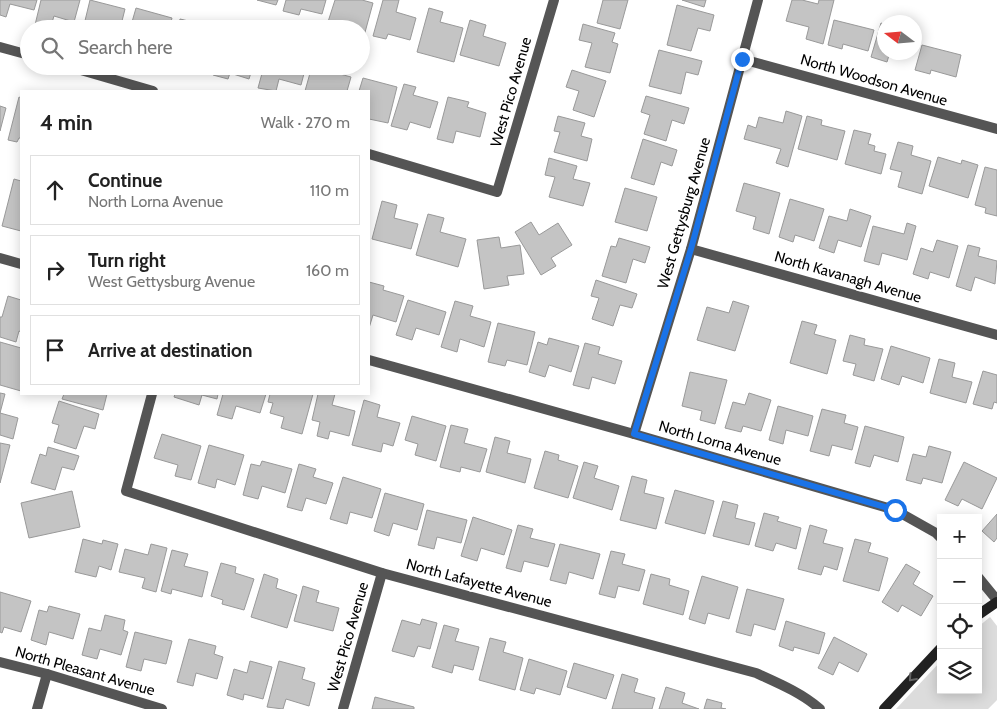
<!DOCTYPE html>
<meta charset="utf-8">
<style>
:root{--surface:#fff;--page:#f6f6f6;--text:#222;--muted:#767676;--line:#e0e0e0}
body{margin:0;font-family:Cabin,sans-serif;background:var(--page);color:var(--text)}
.controls{position:absolute;right:15px;bottom:15px;display:grid;overflow:hidden;border-radius:0px;box-shadow:0 2px 12px #0003}
.controls button{width:45px;height:45px;display:grid;place-items:center;padding:0;border:0;border-bottom:1px solid var(--line);background:var(--surface);color:var(--text);font:25px sans-serif}
.compass{position:absolute;left:877px;top:15px;width:45px;height:45px;border-radius:50%;background:var(--surface);box-shadow:0 2px 12px #0003;rotate:286deg}
.stop{position:absolute;width:15px;height:15px;margin:-11px;border:4px solid #1a73e8;border-radius:50%;background:#fff}
.stop.end{background:#1a73e8;border-color:#fff;box-shadow:0 1px 5px #0008}
.list{margin:0;padding:0;list-style:none}
h2{display:flex;justify-content:space-between;align-items:center;height:65px;margin:0;padding:0 20px;font-size:21px}
h2 small{font-size:16px;font-weight:400;color:var(--muted)}
.list li{display:grid;grid-template-columns:32px 1fr auto;gap:15px;align-items:center;box-sizing:border-box;height:70px;margin:0 10px 10px;padding:0 10px;border:1px solid var(--line);border-radius:0px}
.list b{display:block;font-size:19px;white-space:nowrap}
.list p{margin:0;font-size:16px;white-space:nowrap;color:var(--muted)}
.list em{font-size:16px;font-style:normal;color:var(--muted)}
.icon{flex:none;width:28px;height:28px;fill:none;stroke:currentColor;stroke-width:2;stroke-linecap:round;stroke-linejoin:round}
.map{position:relative;flex:none;width:997px;height:709px;overflow:hidden}
.search{position:absolute;background:var(--surface);box-shadow:0 2px 12px #0003;left:20px;top:20px;width:350px;height:55px;display:flex;align-items:center;gap:12px;box-sizing:border-box;padding:0 18px;border-radius:28px;color:var(--muted);font-size:19px}
.panel{position:absolute;background:var(--surface);box-shadow:0 2px 12px #0003;left:20px;top:90px;width:350px;height:305px;border-radius:0px}
.map>svg:first-child{display:block}
</style>
<div class="map">
<svg width="997" height="709" viewBox="0 0 997 709">
<rect width="100%" height="100%" fill="#fff"/>
<polygon fill="#dcdcdc" points="990,617 997,626 997,700 988,709 896,709 941,661 941,690 978,690 978,627"/>
<g fill="#c4c4c4" stroke="#999">
<polygon points="0,0 37,0 34,10 10,4 6,17 0,15"/>
<polygon points="41,0 80,0 74,22 54,16 50,29 35,25"/>
<polygon points="90,0 125,9 120,29 83,29"/>
<polygon points="257,0 278,0 276,5"/>
<polygon points="286,0 326,0 322,14 301,9 299,15 283,11"/>
<polygon points="335,0 362,0 373,3 364,36 361,35 361,29 339,29 327,25"/>
<polygon points="383,0 399,0 396,12 416,18 410,40 388,34 386,39 373,36"/>
<polygon points="603,0 628,0 620,29 597,23"/>
<polygon points="682,0 706,0 704,7"/>
<polygon points="792,0 802,0 818,4 819,0 834,0 823,44 806,39 809,27 786,21"/>
<polygon points="677,5 714,15 710,31 698,28 691,51 667,45"/>
<polygon points="136,8 172,18 169,29 130,29"/>
<polygon points="429,8 443,12 440,22 463,28 454,62 417,52"/>
<polygon points="180,19 197,23 196,29 178,29"/>
<polygon points="470,20 486,25 483,36 506,43 499,66 460,55"/>
<polygon points="834,20 874,30 868,51 843,44 842,49 828,45"/>
<polygon points="881,23 884,24 884,52 890,52 887,62 871,57"/>
<polygon points="583,24 615,33 612,42 618,44 610,73 585,67 592,43 579,40"/>
<polygon points="922,45 961,55 956,77 931,70 930,74 915,70"/>
<polygon points="659,50 702,61 698,75 686,72 681,94 649,86"/>
<polygon points="215,66 253,66 249,79 230,73 228,79 213,75"/>
<polygon points="264,66 306,66 301,85 279,79 276,91 258,88"/>
<polygon points="312,66 330,66 329,71 351,77 347,91 305,91"/>
<polygon points="572,70 606,81 594,117 573,110 579,91 566,87"/>
<polygon points="363,78 397,87 388,123 369,119 369,91 359,91"/>
<polygon points="404,84 416,87 413,95 438,102 430,128 410,122 407,130 391,126"/>
<polygon points="646,96 689,108 684,124 672,120 666,141 644,134 650,115 641,112"/>
<polygon points="19,97 21,98 21,138 19,138 17,142 8,140"/>
<polygon points="448,97 469,102 467,107 486,113 480,137 456,131 453,143 437,139"/>
<polygon points="0,106 6,108 0,131"/>
<polygon points="786,111 802,116 788,167 776,163 781,149 744,139 748,125 756,128 759,117 783,123"/>
<polygon points="558,116 585,123 581,136 592,139 587,161 554,152 560,132 554,131"/>
<polygon points="807,116 822,120 821,125 845,131 837,160 798,149"/>
<polygon points="854,130 871,134 868,144 875,146 874,151 886,154 881,174 845,164"/>
<polygon points="643,139 677,150 672,166 661,162 654,185 631,178"/>
<polygon points="898,142 913,146 911,155 931,161 922,194 898,187 902,172 890,169"/>
<polygon points="938,157 961,164 962,160 978,165 968,198 929,186"/>
<polygon points="549,158 577,166 573,179 590,183 583,206 549,197 555,177 545,175"/>
<polygon points="985,167 997,170 997,216 985,213 986,208 975,205"/>
<polygon points="14,179 21,181 21,231 2,226"/>
<polygon points="744,183 780,193 769,234 753,229 756,217 736,211"/>
<polygon points="625,188 657,197 647,231 615,222"/>
<polygon points="790,199 824,209 814,241 795,235 793,242 779,237"/>
<polygon points="382,201 397,205 394,218 418,224 411,249 372,239"/>
<polygon points="850,209 871,216 861,247 838,240 834,253 819,248 829,216 847,221"/>
<polygon points="428,214 444,218 440,232 466,239 458,267 416,255"/>
<polygon points="531,222 539,235 558,223 572,245 551,258 556,266 541,275 515,232"/>
<polygon points="907,223 916,226 907,260 882,253 879,265 864,261 873,226 904,234"/>
<polygon points="499,237 501,248 520,245 524,274 507,276 509,285 484,289 477,240"/>
<polygon points="619,238 650,247 645,263 633,259 626,283 602,276 611,246 616,247"/>
<polygon points="937,240 958,246 949,278 930,272 928,279 913,274 921,248 933,252"/>
<polygon points="968,245 980,248 978,256 997,261 995,284 975,277 971,291 956,286"/>
<polygon points="596,280 637,294 632,308 620,305 613,326 592,319 599,298 591,296"/>
<polygon points="369,282 384,286 383,290 404,296 396,322 373,315 369,328"/>
<polygon points="8,296 21,300 21,332 19,331 16,342 0,337 0,317 2,317"/>
<polygon points="408,300 446,312 439,335 416,328 412,340 396,335"/>
<polygon points="455,301 473,306 470,316 491,322 484,347 460,339 457,352 441,347"/>
<polygon points="733,301 749,306 735,351 697,340 707,307 729,313"/>
<polygon points="802,321 817,325 814,334 836,340 827,374 790,363"/>
<polygon points="498,323 535,332 527,365 507,360 505,366 488,362"/>
<polygon points="850,335 865,339 864,345 883,349 874,381 853,375 856,364 843,361"/>
<polygon points="549,338 579,346 571,372 549,365 545,377 529,372 538,342 547,345"/>
<polygon points="0,342 21,348 21,391 0,385"/>
<polygon points="585,343 600,347 598,354 622,361 615,384 592,377 589,389 573,385"/>
<polygon points="891,346 930,358 923,383 902,376 899,385 881,379"/>
<polygon points="939,359 955,363 952,377 972,382 966,403 930,393"/>
<polygon points="983,371 997,375 997,403 994,402 992,409 973,404"/>
<polygon points="690,372 727,380 715,424 700,420 702,411 682,406"/>
<polygon points="0,393 5,394 0,413 18,418 13,439 0,435"/>
<polygon points="749,393 771,400 761,431 743,426 741,432 725,428 733,402 745,405"/>
<polygon points="64,394 107,394 103,410 62,399"/>
<polygon points="175,394 218,394 217,399 202,395 199,405 174,397"/>
<polygon points="223,394 266,394 260,413 236,406 232,419 217,415"/>
<polygon points="270,394 313,394 302,434 281,428 284,417 270,413 273,403 268,402"/>
<polygon points="318,394 335,394 332,405 355,411 349,436 330,431 328,439 317,436 320,422 312,420"/>
<polygon points="364,400 380,405 377,417 400,423 393,446 383,443 381,452 352,445"/>
<polygon points="59,401 99,414 95,429 84,426 76,449 54,442 59,425 52,423"/>
<polygon points="778,406 813,416 808,436 786,430 783,444 769,440"/>
<polygon points="822,409 846,415 844,423 858,427 852,450 832,445 829,456 810,451"/>
<polygon points="412,416 446,426 436,461 415,455 418,444 405,440"/>
<polygon points="451,425 468,429 464,443 487,449 480,472 461,467 460,472 440,467"/>
<polygon points="865,426 904,437 898,462 874,455 870,467 855,463"/>
<polygon points="162,434 201,446 191,480 175,476 178,465 154,458"/>
<polygon points="495,437 510,441 507,453 531,459 525,483 486,472"/>
<polygon points="0,443 10,445 0,483"/>
<polygon points="209,445 244,455 235,485 217,479 215,488 198,483"/>
<polygon points="929,446 951,452 942,483 923,478 921,484 906,480 913,454 926,457"/>
<polygon points="48,447 79,456 74,470 62,467 55,490 31,483 40,454 46,456"/>
<polygon points="545,451 559,455 558,460 578,466 568,498 534,488"/>
<polygon points="262,461 292,469 285,493 262,486 258,499 243,495 251,464 260,466"/>
<polygon points="584,462 598,466 594,478 619,486 612,510 573,498"/>
<polygon points="964,462 997,478 982,509 962,499 958,506 945,500"/>
<polygon points="299,464 316,469 313,477 333,483 326,504 306,498 302,511 287,507"/>
<polygon points="632,476 647,480 644,493 664,498 656,529 620,520"/>
<polygon points="343,477 381,489 372,518 350,512 347,524 330,519"/>
<polygon points="675,490 714,501 705,534 665,523"/>
<polygon points="72,491 80,527 29,538 21,503"/>
<polygon points="385,493 424,504 417,530 393,523 389,536 374,531"/>
<polygon points="723,501 738,505 735,518 755,523 749,545 713,536"/>
<polygon points="427,510 467,520 461,543 437,537 434,549 418,545"/>
<polygon points="764,513 779,517 777,521 801,528 796,549 776,543 773,551 755,546"/>
<polygon points="997,514 997,538 994,542 982,531"/>
<polygon points="473,517 512,530 504,555 481,548 477,561 461,556"/>
<polygon points="518,525 533,529 530,538 555,544 548,567 524,561 521,572 506,568"/>
<polygon points="810,525 827,530 823,543 843,548 837,570 824,566 821,575 798,569"/>
<polygon points="83,539 102,544 103,540 118,544 111,570 99,566 96,577 75,572"/>
<polygon points="855,539 871,543 868,552 888,558 879,591 843,581"/>
<polygon points="151,544 167,548 156,592 142,588 145,578 119,572 125,549 148,555"/>
<polygon points="560,544 600,554 593,579 569,572 566,584 550,580"/>
<polygon points="172,550 188,554 184,566 208,572 202,597 172,589 171,594 161,591"/>
<polygon points="611,551 625,554 622,564 645,570 639,591 618,586 615,598 599,594"/>
<polygon points="221,563 236,567 235,573 254,579 244,610 222,604 223,600 211,596"/>
<polygon points="906,564 920,572 913,584 933,596 921,616 902,605 898,612 882,602"/>
<polygon points="264,574 278,579 276,588 297,595 287,628 251,617"/>
<polygon points="651,574 670,579 669,585 689,591 683,615 643,604"/>
<polygon points="702,576 738,587 729,619 708,613 705,624 689,619"/>
<polygon points="303,586 319,591 316,602 339,608 333,631 294,621"/>
<polygon points="747,589 784,599 775,630 754,624 751,636 736,632"/>
<polygon points="0,592 31,601 21,632 4,627 2,633 0,632"/>
<polygon points="49,606 80,614 73,639 49,632 46,645 31,640 39,610 47,612"/>
<polygon points="105,615 125,620 123,630 128,632 121,655 100,649 97,659 82,655 89,628 101,631"/>
<polygon points="422,619 437,623 430,649 418,646 414,657 392,651 402,620 420,625"/>
<polygon points="786,621 825,633 819,654 794,647 793,651 779,646"/>
<polygon points="444,625 459,629 455,641 479,647 473,670 454,665 452,673 432,667"/>
<polygon points="135,632 172,641 166,664 144,659 141,671 126,667"/>
<polygon points="834,637 867,654 858,672 839,662 833,675 818,668"/>
<polygon points="490,638 506,642 503,652 523,658 515,690 479,680"/>
<polygon points="189,639 216,646 214,654 223,657 217,679 196,673 193,686 177,682"/>
<polygon points="529,659 567,671 560,695 536,688 534,694 520,690"/>
<polygon points="250,661 272,667 263,699 244,694 243,700 227,695 234,669 247,673"/>
<polygon points="279,661 305,668 302,679 315,683 309,706 286,699 283,709 267,707"/>
<polygon points="574,663 614,675 606,699 567,687"/>
<polygon points="622,674 638,679 634,692 655,698 652,709 612,709"/>
<polygon points="666,687 685,693 682,703 699,709 659,709"/>
<polygon points="375,697 414,707 414,709 372,709"/>
<polygon points="707,699 722,703 721,708 726,709 704,709"/>
</g>
<g fill="none" stroke-linecap="round" stroke-linejoin="round">
<g stroke="#555" stroke-width="10">
<polyline points="0,47 29,55"/>
<polyline points="742,59 997,129"/>
<polyline points="67,66 153,91"/>
<polyline points="369,154 497,192 554,0"/>
<polyline points="691,249 997,335"/>
<polyline points="0,258 21,264"/>
<polyline points="369,360 634,434 895,510 936,533 941,538"/>
<path d="M152,394L126,491L382,573L756,673C778,683 802,693 820,709"/>
<polyline points="634,434 691,249 758,0"/>
<polyline points="978,577 997,600"/>
<polyline points="0,662 47,674 162,709"/>
<polyline points="37,709 47,674"/>
<polyline points="343,709 382,573"/>
</g>
<g stroke="#222" stroke-width="10">
<polyline points="978,615 997,602"/>
<polyline points="884,709 941,648"/>
</g>
</g>
<defs><path id="oneway-chevron" d="M-2-3.5L2.5 0L-2 3.5" fill="none" stroke-width="1.6" stroke-linecap="round" stroke-linejoin="round" transform="scale(1.25)"/></defs>
<use stroke="#646464" href="#oneway-chevron" transform="translate(912 678) rotate(132)"/>
<g fill="none" stroke-linecap="round" stroke-linejoin="round">
<polyline stroke="#1a73e8" stroke-width="6" points="742,59 691,249 634,434 895,510"/>
</g>
<g text-anchor="middle" dominant-baseline="central" stroke-width="4" stroke-linejoin="round" paint-order="stroke">
<g font-size="15" fill="#000" stroke="#fff">
<text transform="translate(874 80) rotate(16)">North Woodson Avenue</text>
<text transform="translate(511 92) rotate(-74)">West Pico Avenue</text>
<text transform="translate(684 213) rotate(-74)">West Gettysburg Avenue</text>
<text transform="translate(848 277) rotate(16)">North Kavanagh Avenue</text>
<text transform="translate(720 443) rotate(16)">North Lorna Avenue</text>
<text transform="translate(479 583) rotate(15)">North Lafayette Avenue</text>
<text transform="translate(348 637) rotate(-74)">West Pico Avenue</text>
<text transform="translate(85 671) rotate(16)">North Pleasant Avenue</text>
</g>
</g>
</svg>
<div class="controls">
<button>+</button>
<button>−</button>
<button><svg class="icon" aria-label="locate" viewBox="0 0 24 24"><circle cx="12" cy="12" r="6"/><path d="M12 2v4M12 18v4M2 12h4M18 12h4"/></svg></button>
<button><svg class="icon" aria-label="layers" viewBox="0 0 24 24"><path d="M12 4l9 5-9 5-9-5zM3 14l9 5 9-5"/></svg></button>
</div>
<svg class="compass" viewBox="-18 -18 36 36"><path d="M0-13l5 13h-10z" fill="#e53935"/><path d="M0 13l5-13h-10z" fill="#767676"/></svg>
<div class="stop" style="left:895px;top:510px"></div>
<div class="stop end" style="left:742px;top:59px"></div>
<div class="search"><svg class="icon" aria-label="search" viewBox="0 0 24 24"><circle cx="10" cy="10" r="6"/><path d="M15 15l6 6"/></svg>Search here</div>
<section class="panel">
<h2>4 min<small>Walk · 270 m</small></h2>
<ul class="list">
<li><svg class="icon" aria-label="ahead" viewBox="0 0 24 24"><path d="M12 20V5M6 11l6-6 6 6"/></svg><div><b>Continue</b><p>North Lorna Avenue</p></div><em>110 m</em></li>
<li><svg class="icon" aria-label="right" viewBox="0 0 24 24"><path d="M7 20v-9h11M14 6l5 5-5 5"/></svg><div><b>Turn right</b><p>West Gettysburg Avenue</p></div><em>160 m</em></li>
<li><svg class="icon" aria-label="arrive" viewBox="0 0 24 24"><path d="M6 21V4h12l-3 4 3 4H6"/></svg><div><b>Arrive at destination</b></div></li>
</ul>
</section>
</div>
